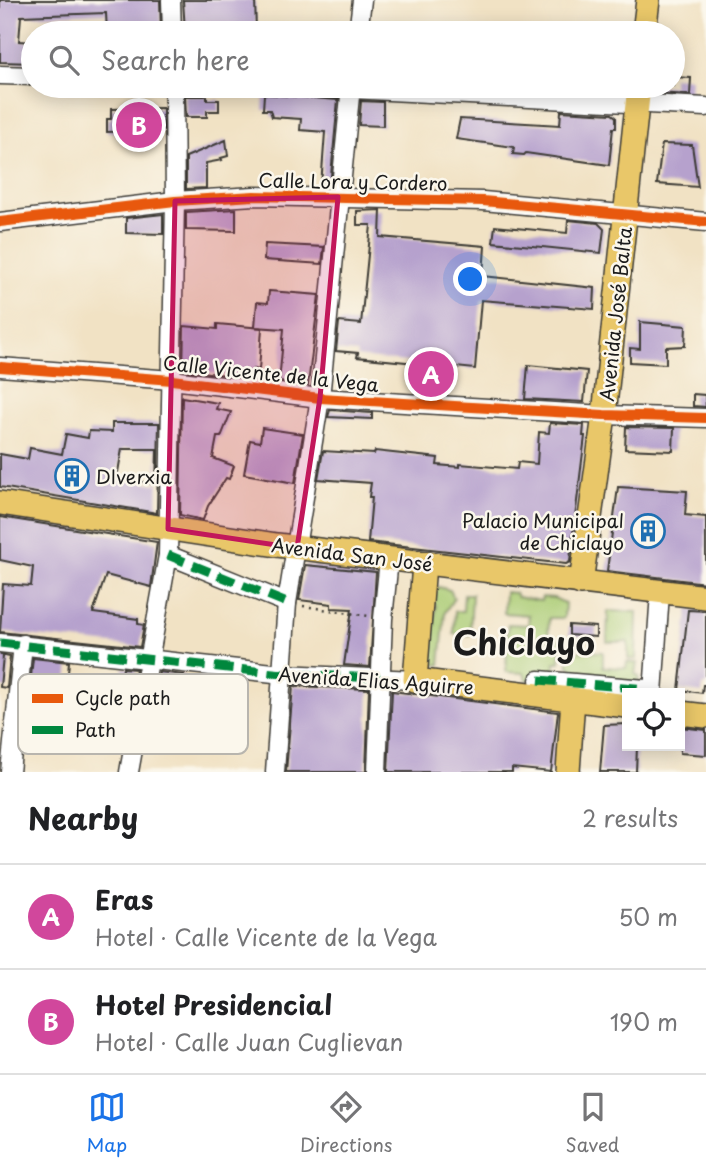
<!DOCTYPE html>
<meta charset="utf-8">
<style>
:root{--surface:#fff;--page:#f2f2f2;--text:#202124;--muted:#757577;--line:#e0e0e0;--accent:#1a73e8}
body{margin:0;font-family:"Playpen Sans",sans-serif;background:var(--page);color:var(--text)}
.controls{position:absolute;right:21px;bottom:21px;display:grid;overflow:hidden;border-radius:0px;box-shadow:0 4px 18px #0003}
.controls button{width:63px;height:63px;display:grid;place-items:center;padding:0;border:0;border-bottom:2px solid var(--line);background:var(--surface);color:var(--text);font:35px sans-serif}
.you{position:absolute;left:471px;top:280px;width:24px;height:24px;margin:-18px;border:5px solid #fff;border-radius:50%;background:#1a73e8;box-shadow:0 0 0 10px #1a73e833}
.badge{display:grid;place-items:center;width:46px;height:46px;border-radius:50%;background:var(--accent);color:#fff;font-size:23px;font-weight:700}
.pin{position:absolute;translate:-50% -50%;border:4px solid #fff;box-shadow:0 2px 7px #0006}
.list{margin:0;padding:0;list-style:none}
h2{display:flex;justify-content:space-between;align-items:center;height:91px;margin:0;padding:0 28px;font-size:30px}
h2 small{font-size:23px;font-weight:400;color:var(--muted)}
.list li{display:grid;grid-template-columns:46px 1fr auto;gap:21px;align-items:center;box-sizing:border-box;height:105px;padding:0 28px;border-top:2px solid var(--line)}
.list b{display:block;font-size:26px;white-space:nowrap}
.list p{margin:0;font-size:23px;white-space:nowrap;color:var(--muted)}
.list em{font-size:23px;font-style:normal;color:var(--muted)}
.icon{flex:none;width:38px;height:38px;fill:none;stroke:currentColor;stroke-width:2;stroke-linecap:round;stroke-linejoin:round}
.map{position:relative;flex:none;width:706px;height:772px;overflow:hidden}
.search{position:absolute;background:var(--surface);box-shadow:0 4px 18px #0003;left:21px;right:21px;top:21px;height:77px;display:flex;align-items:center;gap:18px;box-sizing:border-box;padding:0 24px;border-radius:38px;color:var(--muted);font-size:26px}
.sheet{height:301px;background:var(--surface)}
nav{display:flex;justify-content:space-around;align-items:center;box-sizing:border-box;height:98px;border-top:2px solid var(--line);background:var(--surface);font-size:19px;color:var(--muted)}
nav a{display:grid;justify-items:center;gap:4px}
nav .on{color:var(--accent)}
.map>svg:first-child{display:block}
</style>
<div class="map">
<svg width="706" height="772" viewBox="0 0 706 772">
<rect width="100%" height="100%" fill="#fbf7ec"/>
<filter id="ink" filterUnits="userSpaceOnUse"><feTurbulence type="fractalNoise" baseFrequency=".0143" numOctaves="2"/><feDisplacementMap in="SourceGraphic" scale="14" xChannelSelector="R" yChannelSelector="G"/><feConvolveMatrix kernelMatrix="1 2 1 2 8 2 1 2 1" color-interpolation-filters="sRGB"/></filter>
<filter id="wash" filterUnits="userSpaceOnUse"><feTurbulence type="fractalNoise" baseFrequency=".00686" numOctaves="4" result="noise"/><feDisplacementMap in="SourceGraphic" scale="28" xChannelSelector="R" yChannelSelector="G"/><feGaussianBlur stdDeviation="1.57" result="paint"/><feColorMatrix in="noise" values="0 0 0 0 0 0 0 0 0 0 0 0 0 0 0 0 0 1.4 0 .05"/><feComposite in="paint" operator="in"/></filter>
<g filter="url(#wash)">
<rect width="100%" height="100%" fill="#f1e2c4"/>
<g fill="#abcc74" stroke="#647448" stroke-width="2">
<polygon points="439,587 450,590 454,598 445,612 440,665 430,664 436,606 431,599 433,589"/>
<polygon points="505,592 515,593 517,597 541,601 542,597 554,598 565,603 564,618 549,618 548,639 561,640 560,662 555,662 554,680 551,683 527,680 524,673 506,672 508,624 528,625 529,615 504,613"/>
<polygon points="464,594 472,594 470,635 454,634 455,611 463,611"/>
<polygon points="608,611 637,612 636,659 628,659 628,642 607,642"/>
<polygon points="568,651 603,652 603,667 626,668 627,662 637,663 635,674 639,676 638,685 585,680 568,665"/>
</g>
<g id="blocks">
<g fill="#b6a1cd" fill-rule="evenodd">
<polygon points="0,0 160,0 161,33 107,33 106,13 21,16 19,41 33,42 33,63 0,62"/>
<polygon points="183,0 255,0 256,30 185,31"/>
<polygon points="673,77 691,78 690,95 655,93 655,86 673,86"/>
<polygon points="264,94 338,100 330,186 321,186 325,132 300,130 301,119 272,117 270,110 263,110"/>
<polygon points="185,96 207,96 207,100 219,100 219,111 207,111 207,117 186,117"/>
<polygon points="361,101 383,102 383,126 359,125"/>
<polygon points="163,108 163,130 107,132 107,119 111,119 111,109"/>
<polygon points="561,111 612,114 616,117 616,128 613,128 609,165 526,153 524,155 513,154 514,147 456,139 460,119 560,125"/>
<polygon points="226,140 228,156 221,158 222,160 206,163 206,188 186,189 186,157"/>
<polygon points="662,144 692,145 698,187 657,184"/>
<polygon points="236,209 236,231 186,230 186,212"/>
<polygon points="381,210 380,237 485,246 483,276 595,288 594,309 481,300 475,369 357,357 358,353 336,351 339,322 361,324 371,225 357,225 357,211"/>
<polygon points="163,214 163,234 126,233 126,218"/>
<polygon points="568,220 598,223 604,229 601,253 493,242 495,226 567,233"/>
<polygon points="265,244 324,247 322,264 264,260"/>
<polygon points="269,291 319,295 308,385 279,382 284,329 255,327 257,302 268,303"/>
<polygon points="640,322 686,326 685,346 666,347 666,364 630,362 630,348 640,349"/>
<polygon points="217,324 262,328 259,370 253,369 252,378 183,370 184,326 217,329"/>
<polygon points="528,365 587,371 584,402 525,399"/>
<polygon points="693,394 705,395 706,407 693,406"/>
<polygon points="182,397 218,403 216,409 231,412 221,437 217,437 213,458 234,466 229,479 226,478 208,506 203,520 180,515"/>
<polygon points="330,410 372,413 372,419 328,417"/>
<path d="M112,423H159L157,513L0,487V454L28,459L30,448L62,454L66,434L88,438L89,431L112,432ZM122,449H157L156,484L117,478Z"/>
<polygon points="550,423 584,425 583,436 585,436 571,550 570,562 566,564 368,542 372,497 369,497 371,483 318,479 323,451 374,454 375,451 438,458 437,465 460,467 460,464 517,469 518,462 537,464 539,432 549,433"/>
<polygon points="626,427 674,428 673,451 625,449"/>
<polygon points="262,428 303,434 295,483 244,474 250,440 260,442"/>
<polygon points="618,487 687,491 685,515 706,517 706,583 607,571"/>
<polygon points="0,517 157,542 151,587 106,575 93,613 138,619 138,624 144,625 140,647 0,632 3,584 31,586 33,567 0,560"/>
<polygon points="305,565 376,572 370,667 344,665 352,609 331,608 331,604 299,600"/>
<polygon points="688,610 706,611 706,685 703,685 702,693 679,690"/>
<polygon points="569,625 596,627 596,637 569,635"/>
<polygon points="0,654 10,656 7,688 0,687 3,656"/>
<polygon points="33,658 69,662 64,717 27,713"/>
<polygon points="123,668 136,669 131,696 119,695"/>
<polygon points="159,672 184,675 179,708 153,705"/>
<polygon points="293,686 369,689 366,772 286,772"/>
<polygon points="392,691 558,712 551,772 512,768 512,772 388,772"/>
<polygon points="627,724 627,746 637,746 636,772 600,772 604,725"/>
<polygon points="680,727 706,730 706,755 680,753"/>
</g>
</g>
</g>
<g filter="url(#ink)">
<use href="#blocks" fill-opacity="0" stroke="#3c3a35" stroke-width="2"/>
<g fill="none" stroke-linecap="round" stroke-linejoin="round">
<g stroke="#3c3a35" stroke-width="21">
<g id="minor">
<polyline points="171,0 172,33"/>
<polyline points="358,33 362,0"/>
<polyline points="0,75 33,76"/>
<polyline points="290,86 706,107"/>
<polyline points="0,222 175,201 254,196 483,201 706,222"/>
<polyline points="0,367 172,380 320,398 604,415 706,418"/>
<polyline points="168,555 287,603"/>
<polyline points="0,643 283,674 415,680"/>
<polyline points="539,680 646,689"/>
<polyline points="653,693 660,593"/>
<polyline points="10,772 23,644"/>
<polyline points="129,772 168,555 175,201 174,86"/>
<polyline points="275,772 287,603 320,398 351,86"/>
<polyline points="377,772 383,619 389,559"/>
</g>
</g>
<g stroke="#3c3a35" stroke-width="26">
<g id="major">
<polyline points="644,33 648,0"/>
<polyline points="0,503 277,545 706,597"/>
<polyline points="424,564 415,680 627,706"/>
<polyline points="581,583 604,415 639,86"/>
<polyline points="680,713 706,716"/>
<polyline points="568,772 573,699"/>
</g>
</g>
<polyline stroke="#3c3a35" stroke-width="2.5" stroke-dasharray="2 5" stroke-linecap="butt" points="303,606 369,616"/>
<use href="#minor" stroke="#fff" stroke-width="18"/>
<use href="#major" stroke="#e9c769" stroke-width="23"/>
<g stroke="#00873e" stroke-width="9" stroke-dasharray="18 9" stroke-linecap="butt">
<polyline points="168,555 287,603"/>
<polyline points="0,643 283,674 380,678"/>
<polyline points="539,680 646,689"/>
</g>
<g stroke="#fbf7ec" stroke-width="15">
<g id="cycleway">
<polyline points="0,222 175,201 254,196 483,201 706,222"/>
<polyline points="0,367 172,380 320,398 604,415 706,418"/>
</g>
</g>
<use href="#cycleway" stroke="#e8590c" stroke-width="10"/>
</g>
</g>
<path fill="#c2185b" fill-opacity="0.2" stroke="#c2185b" stroke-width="5" stroke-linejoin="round" d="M338,197L320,398L297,548L168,529L175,201Z"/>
<defs>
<g id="building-ring" transform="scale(1.75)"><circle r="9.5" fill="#fbf7ec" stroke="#1f6fb2" stroke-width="1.5"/><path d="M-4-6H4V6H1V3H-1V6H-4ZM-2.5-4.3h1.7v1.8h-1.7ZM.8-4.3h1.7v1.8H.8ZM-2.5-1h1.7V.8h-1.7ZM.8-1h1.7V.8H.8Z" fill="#1f6fb2"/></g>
</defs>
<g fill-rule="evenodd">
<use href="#building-ring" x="72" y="476"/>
<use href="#building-ring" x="648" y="531"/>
</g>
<g text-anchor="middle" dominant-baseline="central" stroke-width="5" stroke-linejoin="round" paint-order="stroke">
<g font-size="19" fill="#1c1c1c" stroke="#fbf7ec">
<text transform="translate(353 181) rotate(1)">Calle Lora y Cordero</text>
<text transform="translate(615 314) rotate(-84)">Avenida José Balta</text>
<text transform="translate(271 373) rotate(6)">Calle Vicente de la Vega</text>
<text transform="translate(352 554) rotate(7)">Avenida San José</text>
<text transform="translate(376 680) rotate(4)">Avenida Elias Aguirre</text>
</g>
<g font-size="19" fill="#1c1c1c" stroke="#fbf7ec" text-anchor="start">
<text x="96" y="476">DIverxia</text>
<text x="624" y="520" text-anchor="end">Palacio Municipal<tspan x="624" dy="22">de Chiclayo</tspan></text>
</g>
<g font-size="33" font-weight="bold" fill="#1c1c1c" stroke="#fbf7ec">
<text x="524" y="641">Chiclayo</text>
</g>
</g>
<rect x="18" y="674" width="230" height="80" rx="10" fill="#fbf7ec" stroke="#b8b5ae" stroke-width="2"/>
<rect x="32" y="694" width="31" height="9" fill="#e8590c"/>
<rect x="32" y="726" width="31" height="8" fill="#00873e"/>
<g font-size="19" fill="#1c1c1c">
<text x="75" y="705">Cycle path</text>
<text x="75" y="737">Path</text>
</g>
</svg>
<div class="controls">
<button><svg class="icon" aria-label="locate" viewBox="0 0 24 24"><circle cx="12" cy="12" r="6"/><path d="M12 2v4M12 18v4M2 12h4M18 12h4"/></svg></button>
</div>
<div class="you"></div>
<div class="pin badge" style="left:431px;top:374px;background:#d1479c">A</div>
<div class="pin badge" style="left:139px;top:125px;background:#d1479c">B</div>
<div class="search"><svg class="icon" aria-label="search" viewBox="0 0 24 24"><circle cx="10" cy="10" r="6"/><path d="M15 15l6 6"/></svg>Search here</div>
</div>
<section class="sheet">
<h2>Nearby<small>2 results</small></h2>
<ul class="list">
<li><span class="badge" style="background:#d1479c">A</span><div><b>Eras</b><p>Hotel · Calle Vicente de la Vega</p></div><em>50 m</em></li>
<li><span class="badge" style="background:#d1479c">B</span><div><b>Hotel Presidencial</b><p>Hotel · Calle Juan Cuglievan</p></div><em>190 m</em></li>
</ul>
</section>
<nav>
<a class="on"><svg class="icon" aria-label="map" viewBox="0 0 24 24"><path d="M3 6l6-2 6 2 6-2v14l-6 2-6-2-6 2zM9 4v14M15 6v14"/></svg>Map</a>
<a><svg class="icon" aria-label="directions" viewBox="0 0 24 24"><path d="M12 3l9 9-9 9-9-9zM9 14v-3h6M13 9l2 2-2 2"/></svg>Directions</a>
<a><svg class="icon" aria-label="saved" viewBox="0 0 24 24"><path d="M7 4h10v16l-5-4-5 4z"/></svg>Saved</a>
</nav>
